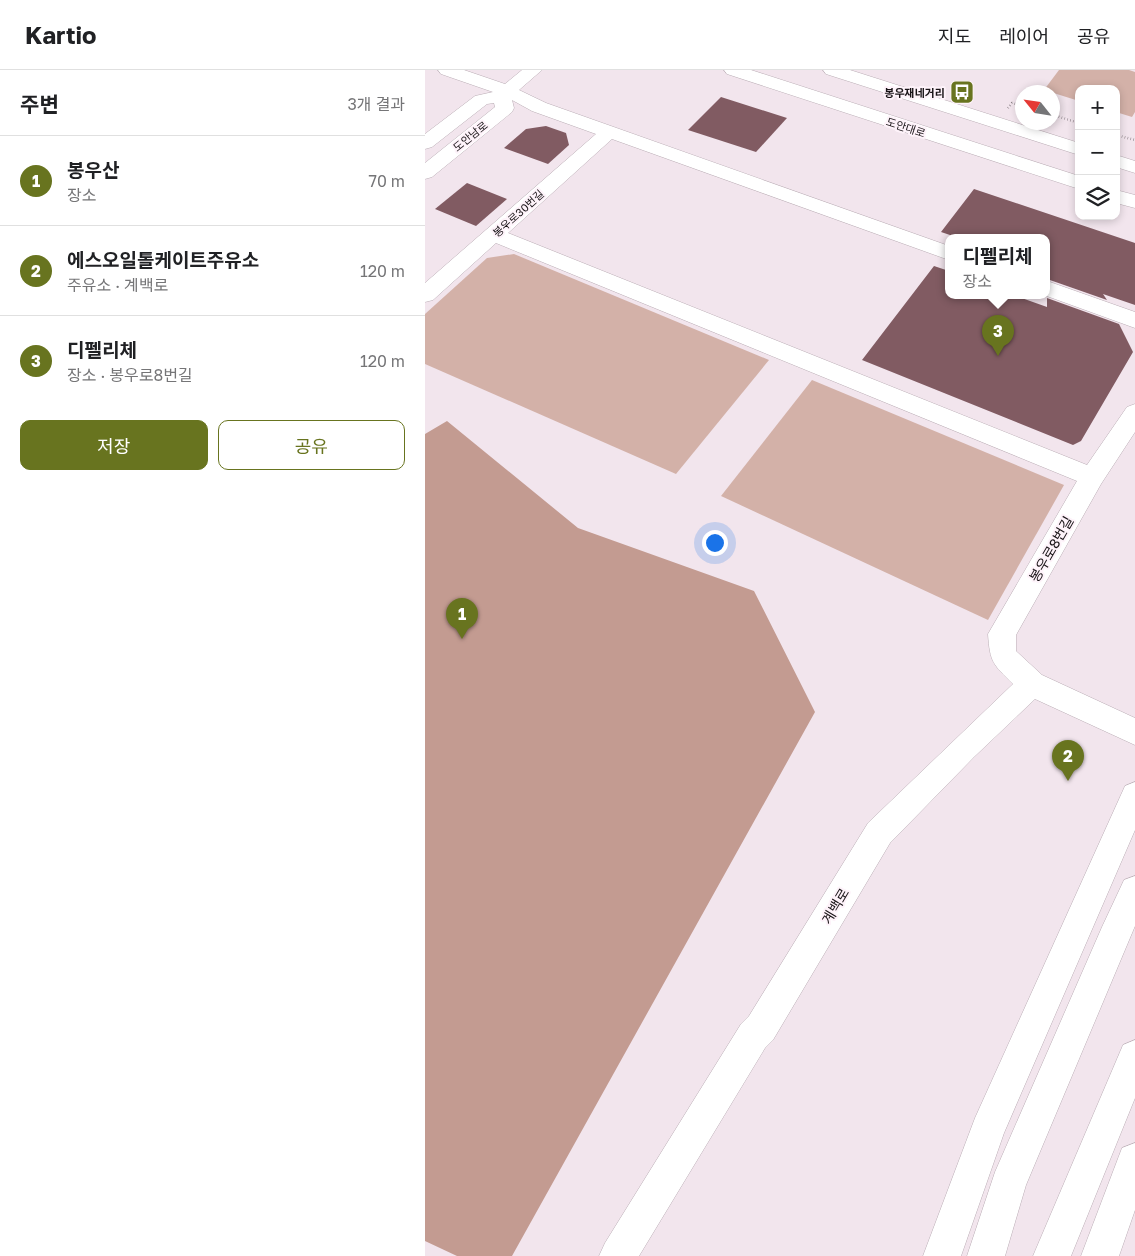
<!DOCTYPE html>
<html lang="ko">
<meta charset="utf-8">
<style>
:root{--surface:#fff;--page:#f6f6f6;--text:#202124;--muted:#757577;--line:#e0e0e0;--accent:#68741f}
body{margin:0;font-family:"Golos Text","Noto Sans KR",sans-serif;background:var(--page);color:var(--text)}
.controls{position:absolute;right:15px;top:15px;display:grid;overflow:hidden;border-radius:10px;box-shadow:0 2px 8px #0003}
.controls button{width:45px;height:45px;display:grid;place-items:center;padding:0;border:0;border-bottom:1px solid var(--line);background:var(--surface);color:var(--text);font:25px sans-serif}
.compass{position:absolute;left:590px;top:15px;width:45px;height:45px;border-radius:50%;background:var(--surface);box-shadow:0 2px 8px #0003;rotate:300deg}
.you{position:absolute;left:289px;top:472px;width:18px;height:18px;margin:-12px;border:4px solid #fff;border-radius:50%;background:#1a73e8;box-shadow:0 0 0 8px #1a73e833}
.badge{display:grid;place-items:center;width:32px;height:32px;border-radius:50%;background:var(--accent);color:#fff;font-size:16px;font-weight:700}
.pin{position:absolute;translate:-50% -41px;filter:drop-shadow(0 1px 2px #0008)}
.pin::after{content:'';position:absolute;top:26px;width:18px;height:15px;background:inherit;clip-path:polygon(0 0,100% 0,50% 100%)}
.popup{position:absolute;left:520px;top:164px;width:105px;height:65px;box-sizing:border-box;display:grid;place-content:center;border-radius:10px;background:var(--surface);filter:drop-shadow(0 1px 4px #0005);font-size:16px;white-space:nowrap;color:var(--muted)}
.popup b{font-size:19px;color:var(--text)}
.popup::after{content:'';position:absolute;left:50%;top:100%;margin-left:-10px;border:10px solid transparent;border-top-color:var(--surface)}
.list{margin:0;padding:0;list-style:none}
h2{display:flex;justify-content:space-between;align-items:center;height:65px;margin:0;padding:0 20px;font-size:21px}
h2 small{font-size:16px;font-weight:400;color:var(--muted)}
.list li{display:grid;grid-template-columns:32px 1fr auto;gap:15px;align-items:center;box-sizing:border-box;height:90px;padding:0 20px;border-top:1px solid var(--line)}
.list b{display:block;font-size:19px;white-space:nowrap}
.list p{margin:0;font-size:16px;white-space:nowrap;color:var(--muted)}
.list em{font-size:16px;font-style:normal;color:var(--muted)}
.actions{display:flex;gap:10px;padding:15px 20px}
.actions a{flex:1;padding:11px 0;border:1px solid var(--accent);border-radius:10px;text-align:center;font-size:18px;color:var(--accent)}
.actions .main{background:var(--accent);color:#fff}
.icon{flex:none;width:28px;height:28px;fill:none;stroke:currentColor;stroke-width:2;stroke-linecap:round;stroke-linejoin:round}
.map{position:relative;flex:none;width:710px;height:1186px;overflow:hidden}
header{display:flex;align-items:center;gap:30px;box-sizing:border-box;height:70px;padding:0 25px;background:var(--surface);border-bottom:1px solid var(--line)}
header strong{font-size:24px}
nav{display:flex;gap:28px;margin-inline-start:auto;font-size:18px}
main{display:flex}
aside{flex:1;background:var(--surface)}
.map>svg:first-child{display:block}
</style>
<header>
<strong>Kartio</strong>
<nav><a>지도</a><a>레이어</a><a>공유</a></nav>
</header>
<main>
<aside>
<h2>주변<small>3개 결과</small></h2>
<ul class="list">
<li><span class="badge">1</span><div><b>봉우산</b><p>장소</p></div><em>70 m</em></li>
<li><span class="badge">2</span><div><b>에스오일톨케이트주유소</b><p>주유소 · 계백로</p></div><em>120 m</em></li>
<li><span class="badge">3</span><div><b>디펠리체</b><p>장소 · 봉우로8번길</p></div><em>120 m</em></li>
</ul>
<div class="actions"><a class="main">저장</a><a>공유</a></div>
</aside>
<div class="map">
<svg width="710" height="1186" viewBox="0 0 710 1186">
<rect width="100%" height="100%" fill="#f2e5ed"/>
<g fill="#d3b1a8">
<polygon points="634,0 704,0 710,2 710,42 707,47 691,42 691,19 654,19 654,31 619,20"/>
<polygon points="89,184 344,290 251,404 0,294 0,244 62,188"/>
<polygon points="387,310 639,415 563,550 296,426"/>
</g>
<polygon fill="#c39b91" points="22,351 153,458 329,521 390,642 87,1186 32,1186 0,1171 0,364"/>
<g fill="#815b62">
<polygon points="296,27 362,48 331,82 263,60"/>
<polygon points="121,56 141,63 144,75 123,94 79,78 101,59"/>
<polygon points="42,113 82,129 51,156 10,139"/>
<polygon points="549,119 710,173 710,235 678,224 682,230 622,209 622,167 531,167 516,162"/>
<polygon points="509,196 524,201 524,225 588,225 622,237 622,228 694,254 708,282 656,371 648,375 437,290"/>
</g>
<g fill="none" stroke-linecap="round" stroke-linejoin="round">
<g stroke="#baadb5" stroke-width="1">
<g id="minor">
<path d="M13,0H39L80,14L97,0H117L94,20L121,33L524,176V190L187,69L83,163L662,395L702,337L710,334V362L676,414L591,565V581L617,605L710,648V675L610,629L549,687L465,773L348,970L340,978L214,1186H174L180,1173L316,954L324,946L443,753L588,614C568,594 565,593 563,564L652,411L71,173L8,230L0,232V213L171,64L107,41L87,30L89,38L87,42L7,107L0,109V93L70,37L69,33L62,34L7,77L0,79V64L50,26L68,22L16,4Z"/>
<polygon points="622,211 710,242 710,258 619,225 622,225"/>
</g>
</g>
<g stroke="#baadb5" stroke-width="1">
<g id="major">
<polygon points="299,0 326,0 654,106 654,119 302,4"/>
<polygon points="398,0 425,0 654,73 654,85 401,4"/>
<polygon points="691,85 710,91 710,103 691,97"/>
<polygon points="691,120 710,125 710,138 691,133"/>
<polygon points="710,712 710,760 579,1063 536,1186 498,1186 550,1048 700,716"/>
<polygon points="710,806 710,856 601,1115 580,1186 542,1186 570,1102 677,857 699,810"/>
<polygon points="710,970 710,1028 646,1186 608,1186 698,975"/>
<polygon points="710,1073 710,1140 694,1186 656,1186 697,1078"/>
</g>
</g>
<g stroke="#7c7378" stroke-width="2.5" stroke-dasharray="0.5 2.5" stroke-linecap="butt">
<polyline points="583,38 587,33 598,36"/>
<polyline points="628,45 654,53"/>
<polyline points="691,65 710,70"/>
</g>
<use href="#minor" fill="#fff" fill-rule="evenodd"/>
<use href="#major" fill="#fff" fill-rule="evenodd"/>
</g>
<defs>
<g id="bus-square" transform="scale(1.25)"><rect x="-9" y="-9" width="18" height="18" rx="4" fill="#68741f" stroke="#fef3fa"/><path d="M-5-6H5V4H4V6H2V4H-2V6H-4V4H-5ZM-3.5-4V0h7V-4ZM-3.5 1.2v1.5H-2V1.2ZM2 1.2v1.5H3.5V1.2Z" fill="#fff"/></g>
</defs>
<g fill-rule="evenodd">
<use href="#bus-square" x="537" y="22"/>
</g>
<g text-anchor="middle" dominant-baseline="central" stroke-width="4" stroke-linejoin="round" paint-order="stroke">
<g font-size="11" font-weight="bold" fill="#181316" stroke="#fef3fa" text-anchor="end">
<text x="520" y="22">봉우재네거리</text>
</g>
<g font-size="11" fill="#181316" stroke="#fef3fa">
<text transform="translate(481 57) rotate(18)">도안대로</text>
<text transform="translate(45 66) rotate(-39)">도안남로</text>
<text transform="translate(93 143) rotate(-42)">봉우로30번길</text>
</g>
<g font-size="14" fill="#181316" stroke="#fef3fa">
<text transform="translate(626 479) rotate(-60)">봉우로8번길</text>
<text transform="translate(410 836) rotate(-59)">계백로</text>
</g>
</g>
</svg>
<div class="controls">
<button>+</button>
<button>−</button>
<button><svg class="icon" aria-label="layers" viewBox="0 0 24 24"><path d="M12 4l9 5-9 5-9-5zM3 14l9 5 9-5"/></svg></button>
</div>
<svg class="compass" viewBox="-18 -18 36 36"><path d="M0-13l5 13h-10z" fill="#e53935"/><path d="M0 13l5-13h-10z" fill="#757577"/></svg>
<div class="you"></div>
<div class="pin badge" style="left:37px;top:569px">1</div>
<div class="pin badge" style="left:643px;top:711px">2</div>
<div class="pin badge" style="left:573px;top:286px">3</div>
<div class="popup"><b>디펠리체</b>장소</div>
</div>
</main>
